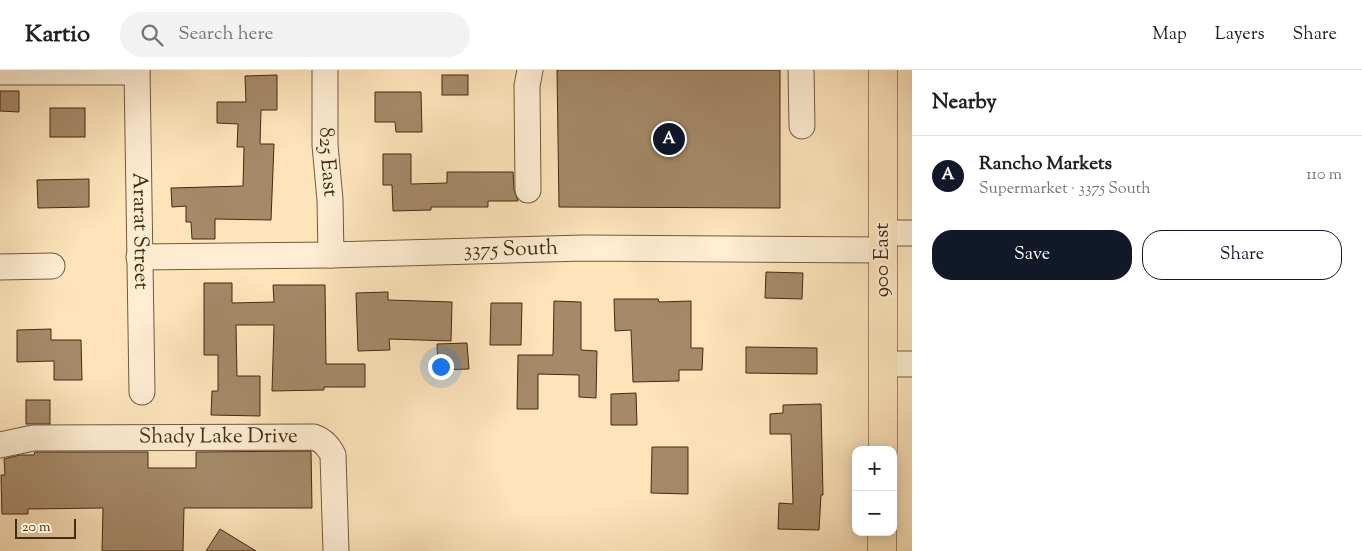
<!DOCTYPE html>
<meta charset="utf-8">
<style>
:root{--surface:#fff;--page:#f2f2f2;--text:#202124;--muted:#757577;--line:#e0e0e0;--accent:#111827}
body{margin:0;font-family:"Sorts Mill Goudy",serif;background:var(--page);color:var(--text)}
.controls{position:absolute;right:15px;bottom:15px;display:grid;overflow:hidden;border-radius:10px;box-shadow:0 2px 12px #0003}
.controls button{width:45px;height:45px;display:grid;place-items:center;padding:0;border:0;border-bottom:1px solid var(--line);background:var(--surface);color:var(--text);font:25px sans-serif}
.scale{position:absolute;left:15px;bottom:12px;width:61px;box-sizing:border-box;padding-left:5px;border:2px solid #462911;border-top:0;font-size:14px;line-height:18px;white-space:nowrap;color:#462911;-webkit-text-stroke:4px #feedd3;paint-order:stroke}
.you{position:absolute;left:440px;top:296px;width:18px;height:18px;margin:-12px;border:4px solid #fff;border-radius:50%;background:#1a73e8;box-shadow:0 0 0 8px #1a73e833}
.badge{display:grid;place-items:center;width:32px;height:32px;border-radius:50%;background:var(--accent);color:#fff;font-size:16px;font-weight:700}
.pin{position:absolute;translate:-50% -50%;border:2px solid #fff;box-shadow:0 1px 5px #0006}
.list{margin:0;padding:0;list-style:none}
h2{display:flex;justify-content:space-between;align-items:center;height:65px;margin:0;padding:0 20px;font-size:21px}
h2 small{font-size:16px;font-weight:400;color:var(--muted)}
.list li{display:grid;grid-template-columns:32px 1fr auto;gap:15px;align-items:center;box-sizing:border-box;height:80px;padding:0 20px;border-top:1px solid var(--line)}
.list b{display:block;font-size:19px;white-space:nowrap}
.list p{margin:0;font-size:16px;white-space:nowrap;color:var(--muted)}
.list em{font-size:16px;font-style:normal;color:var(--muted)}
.actions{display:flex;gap:10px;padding:15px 20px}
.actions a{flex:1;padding:11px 0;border:1px solid var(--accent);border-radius:20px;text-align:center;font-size:18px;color:var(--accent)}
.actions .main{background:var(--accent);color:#fff}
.icon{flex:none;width:28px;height:28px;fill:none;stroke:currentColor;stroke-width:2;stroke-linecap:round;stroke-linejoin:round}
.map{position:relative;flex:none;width:912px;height:481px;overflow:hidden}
header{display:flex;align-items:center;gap:30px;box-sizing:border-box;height:70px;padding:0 25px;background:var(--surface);border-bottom:1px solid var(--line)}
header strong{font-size:24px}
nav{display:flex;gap:28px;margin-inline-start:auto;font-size:18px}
.search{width:350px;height:45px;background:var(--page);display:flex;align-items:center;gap:12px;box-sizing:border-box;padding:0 18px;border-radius:28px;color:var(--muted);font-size:19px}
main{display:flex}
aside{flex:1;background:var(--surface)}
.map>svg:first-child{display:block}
</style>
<header>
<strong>Kartio</strong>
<div class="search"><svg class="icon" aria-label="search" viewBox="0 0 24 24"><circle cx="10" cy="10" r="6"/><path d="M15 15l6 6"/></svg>Search here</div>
<nav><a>Map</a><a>Layers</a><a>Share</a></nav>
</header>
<main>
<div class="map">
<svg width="912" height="481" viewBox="0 0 912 481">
<rect width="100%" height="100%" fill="#fde4bb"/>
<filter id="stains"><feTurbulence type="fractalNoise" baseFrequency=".004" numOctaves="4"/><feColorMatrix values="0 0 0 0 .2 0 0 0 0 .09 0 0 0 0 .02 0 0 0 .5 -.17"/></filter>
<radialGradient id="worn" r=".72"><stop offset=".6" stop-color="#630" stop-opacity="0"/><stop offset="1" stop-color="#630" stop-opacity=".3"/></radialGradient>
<g fill="#a58a69" stroke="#462911">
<polygon points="557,0 780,0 780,138 559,137"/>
<polygon points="277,5 277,40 261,40 260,74 274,74 271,150 215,149 215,169 192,169 191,152 186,152 186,136 172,137 171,118 243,116 244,77 237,77 238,54 217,53 217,32 246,32 245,6"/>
<rect x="442" y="5" width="26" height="20"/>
<polygon points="0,21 19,21 19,42 0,41"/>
<polygon points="375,22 421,22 422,62 396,62 395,52 375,52"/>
<rect x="50" y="38" width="35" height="29"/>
<polygon points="383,84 411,84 411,114 447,113 447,102 513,102 514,120 518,131 488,131 488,137 431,137 431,140 393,141 392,115 383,115"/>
<polygon points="89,109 89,137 38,138 37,110"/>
<polygon points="766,202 803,203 802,229 765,228"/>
<polygon points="204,213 232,213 232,233 274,232 273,215 325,215 326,294 365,294 365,317 324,317 324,320 272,321 274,255 236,255 237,306 260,306 260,346 211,345 212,321 218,321 218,285 204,285"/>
<polygon points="388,222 388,230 452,232 451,271 389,269 390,280 358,281 356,223"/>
<polygon points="614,229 658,229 659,232 691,231 691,278 703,278 702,300 679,300 679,311 633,312 631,260 615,261"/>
<polygon points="554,231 581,232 581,280 597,281 596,328 579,327 579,305 538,304 538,339 517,339 518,285 553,285"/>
<polygon points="491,233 522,233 521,275 490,275"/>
<polygon points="51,259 51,270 81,270 82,310 54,310 54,291 17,292 17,260"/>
<polygon points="467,273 469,299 438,300 437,274"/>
<polygon points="746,277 817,278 817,304 746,303"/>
<polygon points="636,323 637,355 611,355 611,324"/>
<rect x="26" y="330" width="24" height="24"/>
<polygon points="821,334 823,425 821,425 819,460 778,459 779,433 793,434 791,364 770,364 770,344 783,343 783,335"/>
<polygon points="652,377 688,377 688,424 651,423"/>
<polygon points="35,382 148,382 148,398 196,398 196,382 311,381 312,438 184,438 183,481 102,481 103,438 28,439 28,444 2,444 1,405 5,405 4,389 20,385 34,385"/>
<polygon points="220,459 256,481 206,481"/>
</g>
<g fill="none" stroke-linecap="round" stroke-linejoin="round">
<g stroke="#74583c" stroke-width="27">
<g id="minor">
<path id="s1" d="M137,0L142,322"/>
<path id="s2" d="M325,0V75L330,130L331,185"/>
<polyline points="801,0 802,56"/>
<polyline points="0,2 137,2"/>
<polyline points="528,120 527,16 530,0"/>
<polyline points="883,163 912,163"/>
<path id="s3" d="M139,187L331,185L584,178L883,180"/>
<polyline points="0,197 52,196"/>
<polyline points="883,294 912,294"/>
<path id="s4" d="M0,375L33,368L314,367C324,371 328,376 333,385L336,481"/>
</g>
</g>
<g stroke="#462911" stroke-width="29">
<g id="major">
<polyline points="883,0 883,380"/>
<polyline points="882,481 882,462"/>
</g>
</g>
<use href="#minor" stroke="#feedd3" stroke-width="25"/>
<use href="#major" stroke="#fde4bb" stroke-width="28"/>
</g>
<g text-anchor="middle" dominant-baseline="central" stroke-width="5" stroke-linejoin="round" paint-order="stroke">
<g font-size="21" fill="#462911" stroke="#feedd3">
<text stroke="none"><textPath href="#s2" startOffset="92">825 East</textPath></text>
<text stroke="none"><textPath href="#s1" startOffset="161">Ararat Street</textPath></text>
<text stroke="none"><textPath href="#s3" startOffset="372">3375 South</textPath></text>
<text transform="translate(883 190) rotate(-90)">900 East</text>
<text stroke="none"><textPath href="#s4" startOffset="219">Shady Lake Drive</textPath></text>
</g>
</g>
<rect width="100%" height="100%" filter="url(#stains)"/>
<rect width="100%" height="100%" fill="url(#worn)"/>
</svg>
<div class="controls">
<button>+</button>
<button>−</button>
</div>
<div class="scale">20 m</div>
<div class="you"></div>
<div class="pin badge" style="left:669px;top:69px">A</div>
</div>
<aside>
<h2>Nearby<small></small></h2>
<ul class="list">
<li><span class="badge">A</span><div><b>Rancho Markets</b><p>Supermarket · 3375 South</p></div><em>110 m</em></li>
</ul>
<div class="actions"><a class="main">Save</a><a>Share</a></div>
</aside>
</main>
